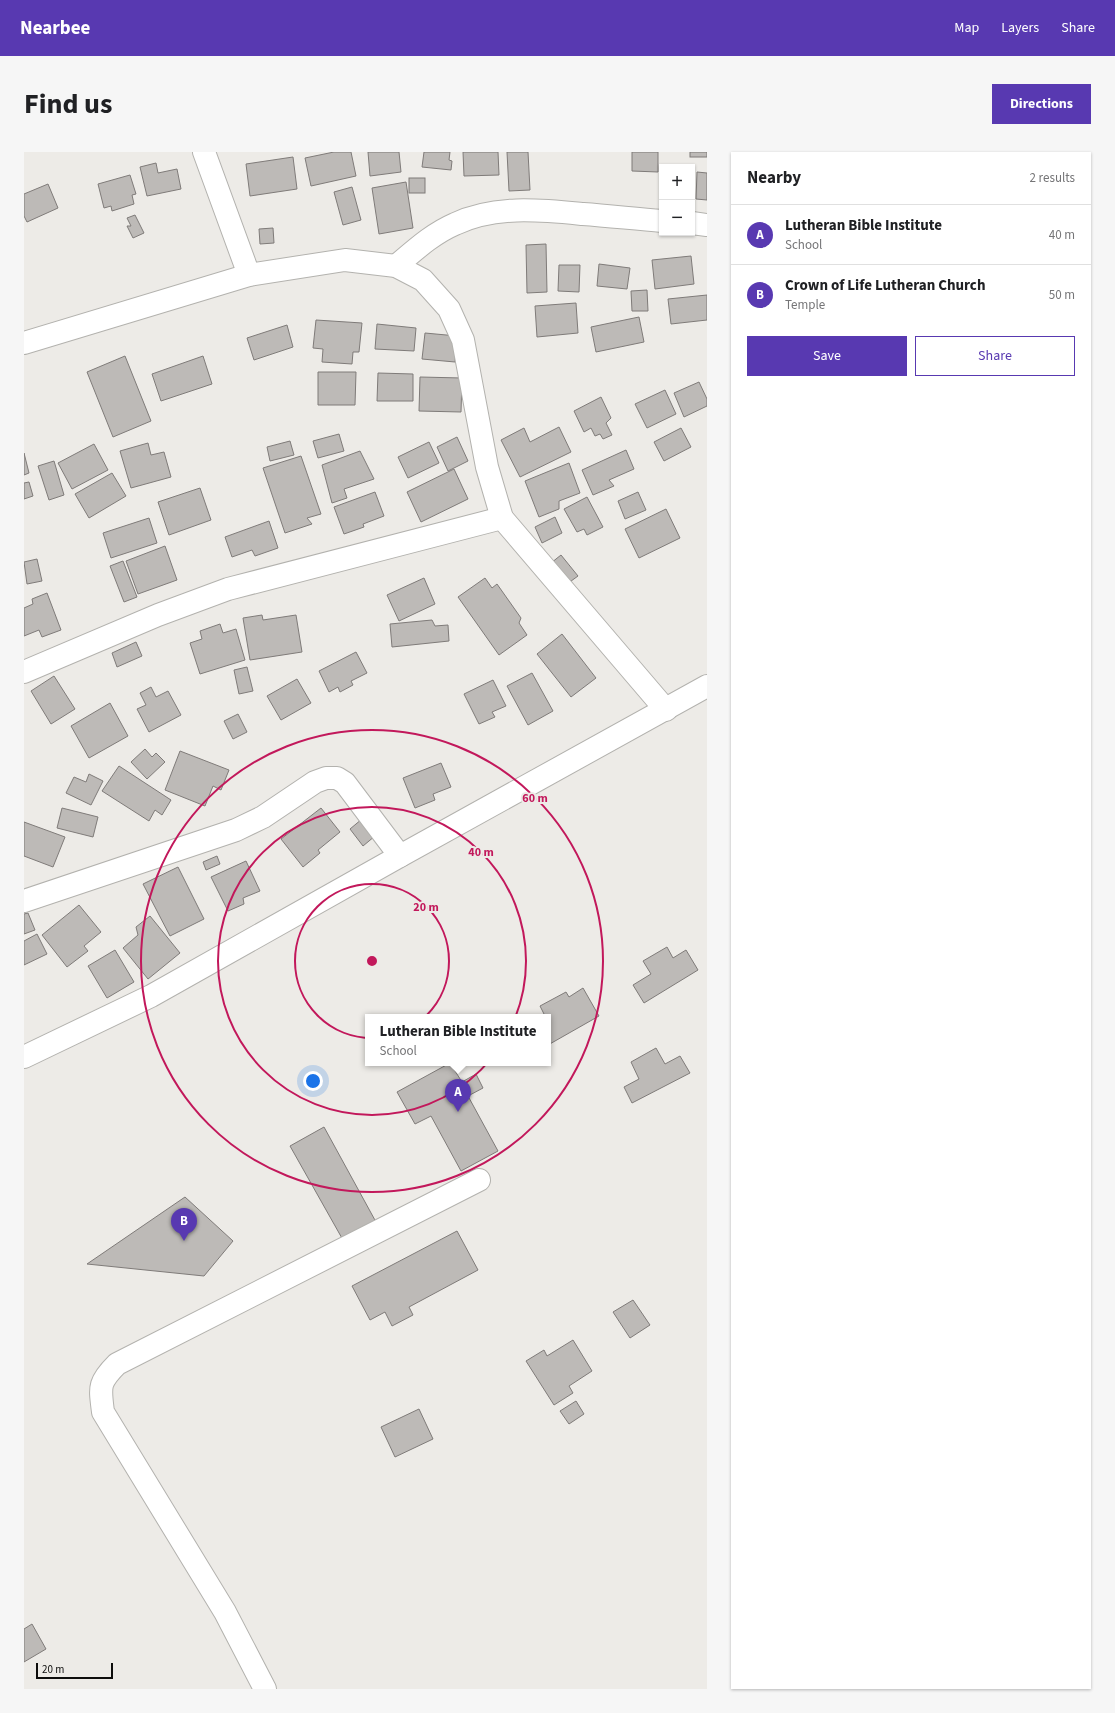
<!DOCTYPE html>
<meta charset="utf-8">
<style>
:root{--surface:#fff;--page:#f6f6f6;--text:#202124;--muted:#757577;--line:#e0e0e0;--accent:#5839b1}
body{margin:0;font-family:"Source Sans 3",sans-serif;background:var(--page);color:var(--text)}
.controls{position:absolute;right:12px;top:12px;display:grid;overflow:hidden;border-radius:0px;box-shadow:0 1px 3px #0004}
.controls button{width:36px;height:36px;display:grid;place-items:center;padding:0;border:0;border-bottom:1px solid var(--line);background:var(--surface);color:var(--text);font:20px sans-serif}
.scale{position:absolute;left:12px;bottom:10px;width:77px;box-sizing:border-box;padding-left:4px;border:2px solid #0d0d0c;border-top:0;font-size:11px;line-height:14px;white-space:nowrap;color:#0d0d0c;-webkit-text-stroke:3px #edebe7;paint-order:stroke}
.you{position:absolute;left:289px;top:929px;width:14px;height:14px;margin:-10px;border:3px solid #fff;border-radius:50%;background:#1a73e8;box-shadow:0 0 0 6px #1a73e833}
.badge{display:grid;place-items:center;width:26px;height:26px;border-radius:50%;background:var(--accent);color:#fff;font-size:13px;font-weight:700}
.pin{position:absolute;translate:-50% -33px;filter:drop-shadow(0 1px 2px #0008)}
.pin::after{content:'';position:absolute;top:21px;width:14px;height:12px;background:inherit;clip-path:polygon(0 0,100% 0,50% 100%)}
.popup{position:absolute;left:341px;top:862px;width:186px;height:52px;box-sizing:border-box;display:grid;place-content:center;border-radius:0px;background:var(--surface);filter:drop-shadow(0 1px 3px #0005);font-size:13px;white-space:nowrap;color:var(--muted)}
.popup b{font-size:15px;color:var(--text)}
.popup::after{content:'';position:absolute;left:50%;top:100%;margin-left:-8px;border:8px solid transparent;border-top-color:var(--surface)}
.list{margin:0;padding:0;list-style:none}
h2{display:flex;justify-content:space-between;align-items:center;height:52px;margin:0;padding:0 16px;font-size:17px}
h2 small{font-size:13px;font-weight:400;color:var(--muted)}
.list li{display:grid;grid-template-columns:26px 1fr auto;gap:12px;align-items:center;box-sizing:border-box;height:60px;padding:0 16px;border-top:1px solid var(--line)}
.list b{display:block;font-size:15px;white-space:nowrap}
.list p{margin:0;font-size:13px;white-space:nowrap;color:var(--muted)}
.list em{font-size:13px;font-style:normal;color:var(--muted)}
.actions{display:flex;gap:8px;padding:12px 16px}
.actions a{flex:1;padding:9px 0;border:1px solid var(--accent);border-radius:0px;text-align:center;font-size:14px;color:var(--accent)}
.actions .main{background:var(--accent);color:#fff}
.map{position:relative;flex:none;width:683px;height:1537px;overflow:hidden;border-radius:0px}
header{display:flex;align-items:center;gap:24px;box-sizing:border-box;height:56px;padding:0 20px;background:var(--accent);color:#fff}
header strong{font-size:19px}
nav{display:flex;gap:22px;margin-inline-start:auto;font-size:14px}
.intro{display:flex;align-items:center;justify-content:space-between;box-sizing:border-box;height:96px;padding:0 24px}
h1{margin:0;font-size:28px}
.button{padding:10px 18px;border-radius:0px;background:var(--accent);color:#fff;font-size:14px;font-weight:700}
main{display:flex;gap:24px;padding:0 24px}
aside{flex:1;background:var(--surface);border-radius:0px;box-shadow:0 1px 3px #0004}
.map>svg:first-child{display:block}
</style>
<header>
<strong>Nearbee</strong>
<nav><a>Map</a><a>Layers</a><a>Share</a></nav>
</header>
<div class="intro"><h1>Find us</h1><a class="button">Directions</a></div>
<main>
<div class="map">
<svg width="683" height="1537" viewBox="0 0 683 1537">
<rect width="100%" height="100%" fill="#edebe7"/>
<g fill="#bdbab7" stroke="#7f7b79">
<polygon points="310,0 327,0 332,24 287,34 281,6"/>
<polygon points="344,0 375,0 377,20 346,24"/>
<polygon points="400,0 426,0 425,8 428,9 427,18 398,15"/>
<polygon points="439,0 474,0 475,23 440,24"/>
<polygon points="483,0 504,0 506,38 485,39"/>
<polygon points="608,0 634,0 634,20 608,19"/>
<rect x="666" y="0" width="17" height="5"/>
<polygon points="269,5 273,37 226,44 222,12"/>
<polygon points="132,11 134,21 153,17 157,37 123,44 116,15"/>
<polygon points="673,20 683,21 683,48 672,47"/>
<polygon points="106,23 112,42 108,43 110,52 88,59 87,54 80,56 74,32"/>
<rect x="385" y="26" width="16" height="15"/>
<polygon points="382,30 389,76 355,82 348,36"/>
<polygon points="24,32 34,56 3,70 0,64 0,42"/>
<polygon points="328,35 337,68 319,73 310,40"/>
<polygon points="111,63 120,81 109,86 103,74 107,74 103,66"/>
<polygon points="249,76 250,91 236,92 235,77"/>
<polygon points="522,92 523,140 503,141 502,93"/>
<polygon points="667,104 670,132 631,137 628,108"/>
<polygon points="575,112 606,116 603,137 573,134"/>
<polygon points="535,113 556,113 555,140 534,139"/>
<polygon points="623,138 624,159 608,159 607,139"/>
<polygon points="683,143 683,168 647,172 644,147"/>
<polygon points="552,151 554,181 513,185 511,154"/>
<polygon points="615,165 620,190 572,200 567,175"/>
<polygon points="292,168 338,171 335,200 329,200 328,212 298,210 299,197 289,196"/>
<polygon points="353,172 392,176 390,199 351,197"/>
<polygon points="263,173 269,195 230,208 223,186"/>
<polygon points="401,181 433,184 431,210 398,207"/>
<polygon points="101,204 127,269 89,285 63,220"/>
<polygon points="179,204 188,232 137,249 128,222"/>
<polygon points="294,220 332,220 331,253 294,253"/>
<polygon points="354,221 389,222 389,249 353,249"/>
<polygon points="396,225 438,226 437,260 395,259"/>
<polygon points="675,230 683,247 683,254 660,265 650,241"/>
<polygon points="641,238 652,262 623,276 611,252"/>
<polygon points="577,245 587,266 582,271 588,283 579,287 576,282 571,284 567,276 560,280 550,259"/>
<polygon points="535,275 547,300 496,325 477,288 500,276 506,290"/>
<polygon points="657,276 667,295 640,309 630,290"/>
<polygon points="315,282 320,299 294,306 289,289"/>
<polygon points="433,285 444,309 424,319 413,295"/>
<polygon points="266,289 270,303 246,309 243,295"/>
<polygon points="405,290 415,311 384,326 374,305"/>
<polygon points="124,291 127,303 140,300 147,325 107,336 96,299"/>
<polygon points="70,292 84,318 48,337 34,311"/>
<polygon points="602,298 610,317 585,328 590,334 569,343 558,318"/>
<polygon points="336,299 350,327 320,337 323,346 308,351 298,313"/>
<polygon points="0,301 5,321 0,323"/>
<polygon points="277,304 297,362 283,366 288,372 261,381 239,316"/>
<polygon points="30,309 40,343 25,348 14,314"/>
<polygon points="545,311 556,341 535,349 535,357 515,365 501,329"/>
<polygon points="430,317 444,347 397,370 383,340"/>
<polygon points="88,321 102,344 65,366 51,342"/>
<polygon points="5,330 9,344 0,347 0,331"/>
<polygon points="176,336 187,368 145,383 134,350"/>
<polygon points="351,340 360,364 339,372 340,375 320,382 310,355"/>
<polygon points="614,340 622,358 601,367 594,349"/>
<polygon points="563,345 579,375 563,383 560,377 553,380 540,357"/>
<polygon points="642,357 656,386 615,406 601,377"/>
<polygon points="531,365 538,381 518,391 511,375"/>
<polygon points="125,366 133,391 87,406 79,381"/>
<polygon points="245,369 254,396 231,404 228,398 208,405 201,385"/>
<polygon points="141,394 153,428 114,442 102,409"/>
<polygon points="537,403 554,424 543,432 527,411"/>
<polygon points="13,407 18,429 3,432 0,410"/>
<polygon points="99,409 113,445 100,450 86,414"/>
<polygon points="400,426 411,452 375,469 363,443"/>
<polygon points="461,426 468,436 473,432 497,466 495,471 503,483 475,503 434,445"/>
<polygon points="23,441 37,478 18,485 15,478 0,484 0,456 9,452 8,447"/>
<polygon points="238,463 239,468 272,463 278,500 226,508 219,466"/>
<polygon points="408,468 411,474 424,473 425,489 368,495 366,472"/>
<polygon points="196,472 199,481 212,477 221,508 176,522 166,491 178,487 176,479"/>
<polygon points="538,482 572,526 547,545 513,502"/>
<polygon points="112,490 118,504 93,515 88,501"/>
<polygon points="332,500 343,521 327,529 329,533 316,540 314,535 305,540 295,519"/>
<polygon points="223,515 229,539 215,542 210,518"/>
<polygon points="508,521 529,559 504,573 483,534"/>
<polygon points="30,524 51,557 27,572 7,539"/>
<polygon points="273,527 287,551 257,568 243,544"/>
<polygon points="469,528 482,554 468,560 471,565 455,572 440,542"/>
<polygon points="127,535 132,545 144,539 157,563 125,580 113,557 122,553 116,541"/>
<polygon points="86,551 104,584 65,606 47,574"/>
<polygon points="214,562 223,580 209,587 200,569"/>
<polygon points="121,597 128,605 132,601 141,610 123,627 107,610"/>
<polygon points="156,599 205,618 197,638 189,634 181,654 141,638"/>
<polygon points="417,611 427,635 409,642 411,648 391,656 379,626"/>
<polygon points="95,614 147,648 138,663 131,658 125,669 78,639"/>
<polygon points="65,622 79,629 67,653 42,641 50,625 62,630"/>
<polygon points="38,656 74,665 69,685 33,676"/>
<polygon points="297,656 316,680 294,698 296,701 279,715 257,687"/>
<polygon points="338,667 351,684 339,694 326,677"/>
<polygon points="0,670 41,685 29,715 0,704"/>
<polygon points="193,704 196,712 182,718 179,710"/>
<polygon points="222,709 236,739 219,746 220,752 204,759 187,725"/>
<polygon points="154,715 180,767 146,784 119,732"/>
<polygon points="55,753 77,780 60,794 64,799 43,815 18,783"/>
<polygon points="4,761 11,778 0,782 0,762"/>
<polygon points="126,764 156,801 124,827 99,796 114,783 112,775"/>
<polygon points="13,782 23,802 0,813 0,789"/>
<polygon points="643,795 649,806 662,798 674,818 620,851 609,833 627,822 619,809"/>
<polygon points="91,798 110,830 83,846 64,814"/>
<polygon points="559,836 575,864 524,893 524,865 520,865 521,864 516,854 542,840 545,845"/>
<polygon points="632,896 641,912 656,904 666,921 608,951 600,935 615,927 607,910"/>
<polygon points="426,911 438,930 452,922 459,936 444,944 474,999 437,1019 407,964 391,972 373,940"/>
<polygon points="300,975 352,1070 319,1088 266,994"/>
<polygon points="161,1045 209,1089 180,1124 63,1112"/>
<polygon points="433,1079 454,1118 385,1155 389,1163 368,1174 361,1160 346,1168 328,1134"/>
<polygon points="609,1148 626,1173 606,1186 589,1160"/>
<polygon points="549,1188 568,1219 545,1234 549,1241 530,1253 502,1209 520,1198 523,1204"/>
<polygon points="552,1249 560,1262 545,1272 536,1259"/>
<polygon points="395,1257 409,1287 371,1305 357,1275"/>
<polygon points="8,1472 22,1497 0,1510 0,1477"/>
</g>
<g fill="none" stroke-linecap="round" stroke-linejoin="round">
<g stroke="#b3b2ae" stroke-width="24">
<g id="minor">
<polyline points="180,0 225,123"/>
<polyline points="668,71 683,73"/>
<path d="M372,114C391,98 408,82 431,72C471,53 517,58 559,62C586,64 612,67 638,69"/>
<polyline points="0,191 225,123 321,108 372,114 399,128 425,157 439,188 463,315 478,366 642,558"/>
<polyline points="0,520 134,463 204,437 478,366"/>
<polyline points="0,749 212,678 239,665 291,630 302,626 313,626 321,631 376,704"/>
<polyline points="0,905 127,844 376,704 683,534"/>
<path d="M241,1537L201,1460L79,1260C76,1235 74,1231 93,1212L455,1028"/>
</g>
</g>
<use href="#minor" stroke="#fff" stroke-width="22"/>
</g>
<g fill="none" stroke="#c2185b" stroke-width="2">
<circle cx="348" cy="809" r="77"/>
<circle cx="348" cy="809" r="154"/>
<circle cx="348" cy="809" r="231"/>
</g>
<circle cx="348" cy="809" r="6" fill="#c2185b" stroke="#edebe7" stroke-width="2"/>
<g font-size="12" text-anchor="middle" font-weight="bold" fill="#c2185b" stroke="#edebe7" stroke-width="4" stroke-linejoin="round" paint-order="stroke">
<text x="511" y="650">60 m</text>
<text x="457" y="704">40 m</text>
<text x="402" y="759">20 m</text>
</g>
</svg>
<div class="controls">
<button>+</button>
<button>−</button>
</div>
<div class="scale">20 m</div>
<div class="you"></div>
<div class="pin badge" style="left:434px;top:960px">A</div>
<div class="popup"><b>Lutheran Bible Institute</b>School</div>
<div class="pin badge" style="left:160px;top:1089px">B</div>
</div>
<aside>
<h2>Nearby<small>2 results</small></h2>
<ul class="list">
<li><span class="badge">A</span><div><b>Lutheran Bible Institute</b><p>School</p></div><em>40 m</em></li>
<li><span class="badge">B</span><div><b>Crown of Life Lutheran Church</b><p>Temple</p></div><em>50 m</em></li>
</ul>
<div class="actions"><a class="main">Save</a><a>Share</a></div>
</aside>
</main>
